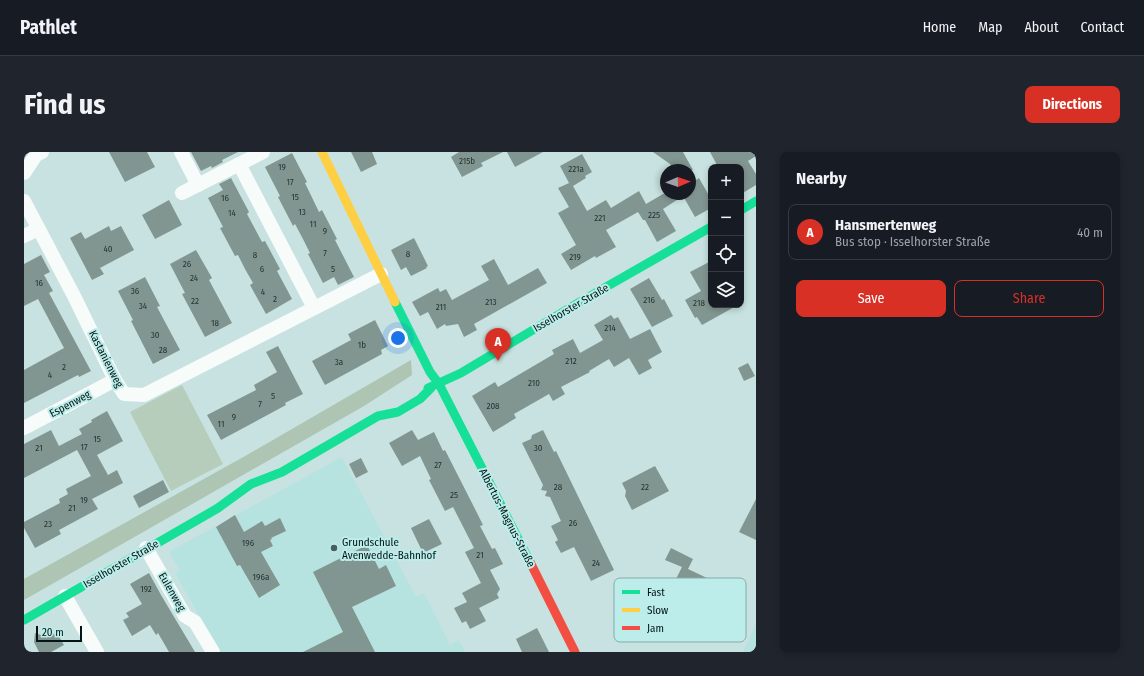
<!DOCTYPE html>
<meta charset="utf-8">
<style>
:root{--surface:#171b24;--page:#20242c;--text:#f1f3f6;--muted:#9ea1a6;--line:#363941;--accent:#d93025}
body{margin:0;font-family:"Fira Sans Condensed",sans-serif;background:var(--page);color:var(--text)}
.controls{position:absolute;right:12px;top:12px;display:grid;overflow:hidden;border-radius:8px;box-shadow:0 2px 6px #0003}
.controls button{width:36px;height:36px;display:grid;place-items:center;padding:0;border:0;border-bottom:1px solid var(--line);background:var(--surface);color:var(--text);font:20px sans-serif}
.compass{position:absolute;left:636px;top:12px;width:36px;height:36px;border-radius:50%;background:var(--surface);box-shadow:0 2px 6px #0003;rotate:88deg}
.scale{position:absolute;left:12px;bottom:10px;width:46px;box-sizing:border-box;padding-left:4px;border:2px solid #041515;border-top:0;font-size:11px;line-height:14px;white-space:nowrap;color:#041515;-webkit-text-stroke:3px #bcedea;paint-order:stroke}
.you{position:absolute;left:374px;top:186px;width:14px;height:14px;margin:-10px;border:3px solid #fff;border-radius:50%;background:#1a73e8;box-shadow:0 0 0 6px #1a73e833}
.badge{display:grid;place-items:center;width:26px;height:26px;border-radius:50%;background:var(--accent);color:#fff;font-size:13px;font-weight:700}
.pin{position:absolute;translate:-50% -33px;filter:drop-shadow(0 1px 2px #0008)}
.pin::after{content:'';position:absolute;top:21px;width:14px;height:12px;background:inherit;clip-path:polygon(0 0,100% 0,50% 100%)}
.list{margin:0;padding:0;list-style:none}
h2{display:flex;justify-content:space-between;align-items:center;height:52px;margin:0;padding:0 16px;font-size:17px}
h2 small{font-size:13px;font-weight:400;color:var(--muted)}
.list li{display:grid;grid-template-columns:26px 1fr auto;gap:12px;align-items:center;box-sizing:border-box;height:56px;margin:0 8px 8px;padding:0 8px;border:1px solid var(--line);border-radius:8px}
.list b{display:block;font-size:15px;white-space:nowrap}
.list p{margin:0;font-size:13px;white-space:nowrap;color:var(--muted)}
.list em{font-size:13px;font-style:normal;color:var(--muted)}
.actions{display:flex;gap:8px;padding:12px 16px}
.actions a{flex:1;padding:9px 0;border:1px solid var(--accent);border-radius:8px;text-align:center;font-size:14px;color:var(--accent)}
.actions .main{background:var(--accent);color:#fff}
.icon{flex:none;width:22px;height:22px;fill:none;stroke:currentColor;stroke-width:2;stroke-linecap:round;stroke-linejoin:round}
.map{position:relative;flex:none;width:732px;height:500px;overflow:hidden;border-radius:8px}
header{display:flex;align-items:center;gap:24px;box-sizing:border-box;height:56px;padding:0 20px;background:var(--surface);border-bottom:1px solid var(--line)}
header strong{font-size:19px}
nav{display:flex;gap:22px;margin-inline-start:auto;font-size:14px}
.intro{display:flex;align-items:center;justify-content:space-between;box-sizing:border-box;height:96px;padding:0 24px}
h1{margin:0;font-size:28px}
.button{padding:10px 18px;border-radius:8px;background:var(--accent);color:#fff;font-size:14px;font-weight:700}
main{display:flex;gap:24px;padding:0 24px}
aside{flex:1;background:var(--surface);border-radius:8px;box-shadow:0 2px 6px #0003}
.map>svg:first-child{display:block}
</style>
<header>
<strong>Pathlet</strong>
<nav><a>Home</a><a>Map</a><a>About</a><a>Contact</a></nav>
</header>
<div class="intro"><h1>Find us</h1><a class="button">Directions</a></div>
<main>
<div class="map">
<svg width="732" height="500" viewBox="0 0 732 500">
<rect width="100%" height="100%" fill="#c7e2e0"/>
<g fill="#b6e2e0">
<polygon points="318,305 392,445 400,441 426,493 435,488 441,500 196,500 151,421 156,418 145,400"/>
<polygon points="732,472 732,500 719,500"/>
</g>
<polygon fill="#b5cdba" points="158,233 199,312 147,339 106,260"/>
<polygon fill="#adc5b2" points="387,208 388,223 340,254 0,448 0,427 223,303"/>
<g fill="#829691">
<polygon points="85,0 123,0 131,15 101,30"/>
<polygon points="167,0 214,0 198,8 199,10 188,16 187,14 177,19"/>
<polygon points="327,0 348,0 353,12 337,20"/>
<polygon points="435,0 479,0 457,11 459,14 438,25 427,5"/>
<polygon points="483,0 519,0 491,15"/>
<polygon points="629,0 659,0 669,18 650,18 646,12"/>
<polygon points="686,0 732,0 732,4 724,9 732,22 732,33 717,42 717,15 694,15"/>
<polygon points="268,1 283,30 281,31 295,60 298,58 313,87 311,88 330,125 314,133 310,125 299,131 284,102 286,101 279,87 271,72 269,74 254,45 256,44 241,15"/>
<polygon points="558,2 568,20 561,24 562,26 549,34 563,59 582,48 587,56 615,39 622,52 639,42 666,42 666,32 675,26 687,47 687,56 671,65 659,44 639,57 652,79 633,90 621,68 619,68 614,60 582,78 592,95 572,106 571,104 547,118 537,102 552,93 534,61 545,55 534,36 545,31 536,14"/>
<polygon points="207,26 225,60 223,62 238,90 241,89 256,117 253,119 268,147 242,162 226,133 229,131 221,117 214,103 211,104 196,76 199,75 184,46 199,38 195,32"/>
<polygon points="145,48 158,73 131,87 118,63"/>
<polygon points="85,74 87,79 97,74 110,98 76,116 80,122 68,128 46,86 57,80 61,87"/>
<polygon points="390,86 404,114 402,115 403,116 387,124 382,115 377,118 367,98"/>
<polygon points="172,98 188,126 185,128 208,171 181,185 158,142 161,141 146,112"/>
<polygon points="17,103 26,120 20,123 29,139 25,141 67,219 55,225 54,223 0,251 0,218 40,196 14,147 0,154 0,112"/>
<polygon points="470,107 484,133 514,116 523,131 450,172 453,178 440,185 434,172 422,174 421,172 413,177 404,160 396,164 388,150 414,136 416,140 422,137 428,148 465,128 457,114"/>
<polygon points="687,109 687,153 714,153 678,173 673,165 671,166 661,148 677,139 666,120"/>
<polygon points="121,125 136,154 133,155 156,198 129,212 107,169 109,168 94,139"/>
<polygon points="625,126 638,148 640,147 649,164 628,175 606,137"/>
<polygon points="587,163 590,167 594,165 606,187 626,177 638,200 624,208 628,216 615,223 605,206 590,215 585,207 565,219 566,220 537,235 541,242 529,249 525,242 490,262 492,266 469,280 448,244 471,230 474,235 530,202 528,198 549,187 556,201 579,188 570,173"/>
<polygon points="351,168 364,194 357,198 358,202 301,233 288,209 327,188 324,182"/>
<polygon points="254,194 279,242 261,251 262,253 197,288 183,263 232,238 230,233 253,220 242,200"/>
<polygon points="724,211 731,224 720,229 714,216"/>
<polygon points="83,259 99,289 73,303 84,323 93,318 99,331 68,347 74,357 35,378 37,382 11,396 0,376 0,370 36,351 35,347 44,342 42,337 67,324 53,298 0,326 0,292 27,278 35,294 58,282 55,277 68,270 67,268"/>
<polygon points="388,278 394,288 410,280 419,299 421,298 450,355 459,373 456,374 468,397 471,396 479,412 466,418 476,437 473,442 475,446 455,456 462,469 446,477 442,469 438,471 430,456 443,450 438,441 457,431 441,400 450,396 429,355 421,359 405,328 407,327 396,304 378,314 365,291"/>
<polygon points="519,278 530,300 532,299 590,418 567,429 550,395 537,401 531,390 534,388 527,374 537,369 526,345 521,344 523,339 517,338 519,333 498,291 507,287 508,283"/>
<polygon points="337,306 344,320 332,326 325,312"/>
<polygon points="631,314 645,339 608,358 601,344 602,339 598,331"/>
<polygon points="139,328 145,340 115,356 109,344"/>
<polygon points="732,347 732,388 715,380"/>
<polygon points="211,363 220,380 238,369 241,374 256,366 262,379 247,386 248,387 246,388 249,394 237,400 256,433 235,446 216,413 213,414 192,375"/>
<polygon points="405,367 418,392 399,401 387,376"/>
<polygon points="343,393 355,417 362,413 372,434 328,455 351,500 279,500 319,480 289,420"/>
<polygon points="647,396 669,407 664,417 683,426 665,463 640,451 658,415 641,408"/>
<polygon points="125,421 137,443 171,500 145,500 134,481 132,483 126,473 108,484 99,468 105,465 102,461 118,452 106,432"/>
<polygon points="513,476 525,500 498,500 492,487"/>
<polygon points="27,477 30,483 33,481 40,493 27,500 15,500 10,490 11,481 17,483"/>
</g>
<g fill="none" stroke-linecap="round" stroke-linejoin="round">
<g stroke="#f7fbfa" stroke-width="14">
<polyline points="157,0 174,33"/>
<polyline points="215,12 290,156"/>
<polyline points="0,21 12,3 18,0"/>
<polyline points="158,41 239,0"/>
<polyline points="0,49 50,144 91,228 100,242 120,243 357,122"/>
<polyline points="0,84 14,77"/>
<polyline points="0,276 91,228"/>
<polyline points="122,396 161,464 171,470 189,500"/>
<polyline points="41,444 73,500"/>
</g>
<g stroke="#16e098" stroke-width="9">
<polyline points="717,58 732,49"/>
<polyline points="371,150 406,220 415,232 506,410"/>
<polyline points="404,236 437,221 554,151 687,75"/>
<polyline points="0,468 194,356 227,332 258,320 354,264 374,260 396,247 407,236"/>
</g>
<polyline stroke="#ffcf43" stroke-width="9" points="298,0 371,150"/>
<polyline stroke="#f24e42" stroke-width="9" points="506,410 551,500"/>
</g>
<circle fill="#485d5c" stroke="#bcedea" stroke-width="1.5" cx="310" cy="396" r="4"/>
<g text-anchor="middle" dominant-baseline="central" stroke-width="4" stroke-linejoin="round" paint-order="stroke">
<g font-size="9" fill="#243534">
<text x="443" y="9">215b</text>
<text x="258" y="15">19</text>
<text x="552" y="17">221a</text>
<text x="266" y="30">17</text>
<text x="271" y="45">15</text>
<text x="201" y="46">16</text>
<text x="278" y="60">13</text>
<text x="208" y="61">14</text>
<text x="630" y="63">225</text>
<text x="576" y="66">221</text>
<text x="289" y="72">11</text>
<text x="301" y="79">9</text>
<text x="84" y="97">40</text>
<text x="301" y="101">7</text>
<text x="384" y="102">8</text>
<text x="231" y="103">8</text>
<text x="551" y="105">219</text>
<text x="163" y="112">26</text>
<text x="238" y="117">6</text>
<text x="309" y="117">5</text>
<text x="170" y="126">24</text>
<text x="15" y="131">16</text>
<text x="111" y="139">36</text>
<text x="239" y="140">4</text>
<text x="251" y="147">2</text>
<text x="625" y="148">216</text>
<text x="171" y="149">22</text>
<text x="467" y="150">213</text>
<text x="675" y="151">218</text>
<text x="119" y="154">34</text>
<text x="417" y="155">211</text>
<text x="191" y="171">18</text>
<text x="586" y="176">214</text>
<text x="131" y="183">30</text>
<text x="338" y="193">1b</text>
<text x="139" y="198">28</text>
<text x="547" y="209">212</text>
<text x="315" y="210">3a</text>
<text x="40" y="215">2</text>
<text x="26" y="223">4</text>
<text x="510" y="231">210</text>
<text x="249" y="244">5</text>
<text x="236" y="252">7</text>
<text x="469" y="254">208</text>
<text x="210" y="265">9</text>
<text x="197" y="272">11</text>
<text x="73" y="287">15</text>
<text x="60" y="295">17</text>
<text x="15" y="296">21</text>
<text x="514" y="296">30</text>
<text x="414" y="313">27</text>
<text x="534" y="335">28</text>
<text x="621" y="335">22</text>
<text x="430" y="343">25</text>
<text x="60" y="348">19</text>
<text x="48" y="356">21</text>
<text x="549" y="371">26</text>
<text x="24" y="372">23</text>
<text x="224" y="391">196</text>
<text x="456" y="403">21</text>
<text x="572" y="411">24</text>
<text x="237" y="425">196a</text>
<text x="122" y="437">192</text>
</g>
<g font-size="11" fill="#041515" stroke="#bcedea">
<text transform="translate(547 156) rotate(-30)">Isselhorster Straße</text>
<text transform="translate(82 207) rotate(63)">Kastanienweg</text>
<text transform="translate(46 252) rotate(-28)">Espenweg</text>
<text transform="translate(483 366) rotate(63)">Albertus-Magnus-Straße</text>
<text transform="translate(97 412) rotate(-30)">Isselhorster Straße</text>
<text transform="translate(148 440) rotate(60)">Eulenweg</text>
</g>
<g font-size="11" fill="#041515" stroke="#bcedea" text-anchor="start">
<text x="318" y="390">Grundschule<tspan x="318" dy="13">Avenwedde-Bahnhof</tspan></text>
</g>
</g>
<rect x="590" y="426" width="132" height="64" rx="6" fill="#bcedea" stroke="#85acaa" stroke-width="1"/>
<rect x="598" y="438" width="18" height="4" fill="#16e098"/>
<rect x="598" y="456" width="18" height="4" fill="#ffcf43"/>
<rect x="598" y="474" width="18" height="4" fill="#f24e42"/>
<g font-size="11" fill="#041515">
<text x="623" y="444">Fast</text>
<text x="623" y="462">Slow</text>
<text x="623" y="480">Jam</text>
</g>
</svg>
<div class="controls">
<button>+</button>
<button>−</button>
<button><svg class="icon" aria-label="locate" viewBox="0 0 24 24"><circle cx="12" cy="12" r="6"/><path d="M12 2v4M12 18v4M2 12h4M18 12h4"/></svg></button>
<button><svg class="icon" aria-label="layers" viewBox="0 0 24 24"><path d="M12 4l9 5-9 5-9-5zM3 14l9 5 9-5"/></svg></button>
</div>
<svg class="compass" viewBox="-18 -18 36 36"><path d="M0-13l5 13h-10z" fill="#e53935"/><path d="M0 13l5-13h-10z" fill="#9ea1a6"/></svg>
<div class="scale">20 m</div>
<div class="you"></div>
<div class="pin badge" style="left:474px;top:209px">A</div>
</div>
<aside>
<h2>Nearby<small></small></h2>
<ul class="list">
<li><span class="badge">A</span><div><b>Hansmertenweg</b><p>Bus stop · Isselhorster Straße</p></div><em>40 m</em></li>
</ul>
<div class="actions"><a class="main">Save</a><a>Share</a></div>
</aside>
</main>
